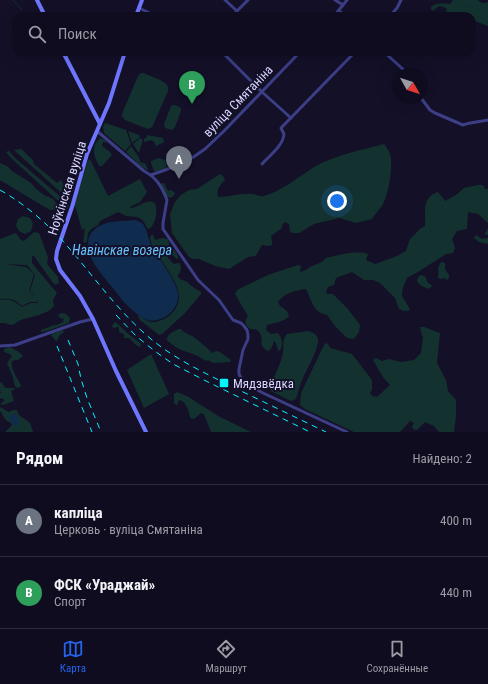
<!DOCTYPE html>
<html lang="ru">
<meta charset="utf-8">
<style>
:root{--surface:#0e0c1e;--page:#171527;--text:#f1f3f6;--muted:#9b9ba4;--line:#2e2c3c;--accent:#2563eb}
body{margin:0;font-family:"Roboto Condensed",sans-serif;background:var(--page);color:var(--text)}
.compass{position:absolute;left:392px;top:68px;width:36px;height:36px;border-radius:50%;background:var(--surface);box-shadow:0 4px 16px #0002;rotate:129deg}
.you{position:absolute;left:337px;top:201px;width:14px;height:14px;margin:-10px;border:3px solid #fff;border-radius:50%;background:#1a73e8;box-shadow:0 0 0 6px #1a73e833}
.badge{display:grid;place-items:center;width:26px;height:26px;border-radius:50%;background:var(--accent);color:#fff;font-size:13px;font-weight:700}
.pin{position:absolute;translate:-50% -33px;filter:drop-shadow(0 1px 2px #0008)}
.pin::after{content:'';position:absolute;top:21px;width:14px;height:12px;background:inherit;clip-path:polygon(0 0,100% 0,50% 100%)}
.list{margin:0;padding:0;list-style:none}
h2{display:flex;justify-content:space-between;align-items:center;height:52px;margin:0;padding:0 16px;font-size:17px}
h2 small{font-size:13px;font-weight:400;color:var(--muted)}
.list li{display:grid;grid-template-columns:26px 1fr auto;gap:12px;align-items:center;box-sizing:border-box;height:72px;padding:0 16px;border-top:1px solid var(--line)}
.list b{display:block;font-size:15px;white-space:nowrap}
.list p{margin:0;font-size:13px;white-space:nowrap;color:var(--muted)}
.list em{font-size:13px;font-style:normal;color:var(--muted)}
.icon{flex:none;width:22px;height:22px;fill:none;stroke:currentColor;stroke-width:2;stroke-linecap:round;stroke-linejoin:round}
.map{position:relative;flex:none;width:488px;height:432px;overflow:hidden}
.search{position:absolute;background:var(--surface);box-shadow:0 4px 16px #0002;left:12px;right:12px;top:12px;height:44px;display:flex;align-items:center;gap:10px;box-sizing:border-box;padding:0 14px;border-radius:12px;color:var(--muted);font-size:15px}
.sheet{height:196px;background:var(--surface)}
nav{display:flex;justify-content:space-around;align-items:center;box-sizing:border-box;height:56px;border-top:1px solid var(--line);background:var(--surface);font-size:11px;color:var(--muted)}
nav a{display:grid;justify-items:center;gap:2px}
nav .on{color:var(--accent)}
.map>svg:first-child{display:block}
</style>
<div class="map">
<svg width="488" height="432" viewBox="0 0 488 432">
<rect width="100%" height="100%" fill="#131028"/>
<g fill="#13322f" fill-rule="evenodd">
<path d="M453,0H478C480,3 485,4 488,2V26L472,20V16H444L447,9L444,7L439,6L433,11L431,9V7C436,2 443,3 450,4Z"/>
<path d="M141,73H144C149,76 163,80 166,84C169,87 168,88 168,91L153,125L152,127L148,129L125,120L122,116V114L138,76Z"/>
<polygon points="174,105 180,107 181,111 175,127 172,130 165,128 164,124 171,106"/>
<polygon points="105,123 126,130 131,144 125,151 104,133 103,127"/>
<polygon points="128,131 139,135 140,137 132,143"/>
<polygon points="147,135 163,138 164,142 156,146 153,140 152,141 151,140 144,142 144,139 147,137"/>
<path d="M101,138L107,142L106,143L103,142L102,146L110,152L112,155L102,166H99C94,156 90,145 101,138Z"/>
<polygon points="140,138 143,140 139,153 133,144"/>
<path d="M384,144C387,148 390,152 391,158C392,171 389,192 383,204C380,209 375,214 372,219L356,223L339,218L314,224L299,233H292L290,231L289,224L285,222L282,225V228L271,236L272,242V245L268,246L262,245C259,249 259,252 255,256L248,257L229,269L215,266L199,259H193L189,257L172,233L170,214L175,202L181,195L189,190L197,189L220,174L223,176L225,180C220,185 216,190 218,197C230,197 241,193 252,194C256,194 260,197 264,196C280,192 300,176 314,167C336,155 361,150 384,144Z"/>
<polygon points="131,146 138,156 141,163 145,163 148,169 147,170 142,167 126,152"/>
<polygon points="21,149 33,160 34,164 57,183 61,180 70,195 69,198 67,198 14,150"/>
<path d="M9,151L15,158L69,204L68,209C63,207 62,202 56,199L10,157L6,152Z"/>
<polygon points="170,152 175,163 170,165 165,154"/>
<polygon points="159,158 165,160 167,167 157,171 154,171 151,163 151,161"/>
<path d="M90,159L108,196L140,179L147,192L140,202L130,207V208C139,208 146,198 155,203C158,211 156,224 149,229L147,228L144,222L140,218L136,217L126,216L118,212L100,221L98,225L91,229L88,233L87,241L86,243L83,242L84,236L85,228L82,230L76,209L74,205L88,161Z"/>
<polygon points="0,163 7,166 12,171 31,183 36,189 44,195 53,199 57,204 56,209 52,210 48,209 0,180"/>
<path d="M162,183H164L168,191L171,190L175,193L174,196L170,198C165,197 163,190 161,185Z"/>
<path d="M478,185H483L485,189H488V235H486L485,233L488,229V223L478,214L468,212L467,229L457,231L452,239L455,248L453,253L446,254L418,272L407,278C405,284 400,292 403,298C406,303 408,305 410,310C406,312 402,310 399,309L395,298L380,283L373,280H364L352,272L336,278L334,285L328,287L326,292L327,294H333L348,309L360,325L359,332L354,339L347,338L335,326L327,315C312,312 312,300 306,289C296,290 284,293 278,302L280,306C302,319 277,322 267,325L266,330L271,334L278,333C282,338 283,343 281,349L279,351L278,350L276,343L274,341C271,351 268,355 261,344C263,338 261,333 256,329C250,330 248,328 245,322L248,316L235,294L237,290L268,275L298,265L301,266L300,272L304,271L310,267L322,262L326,258C339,255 355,250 368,254L366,260L375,264L397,256L406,251L410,239L420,229L425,226C426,213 421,197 438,192L445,201L456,195L464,188Z"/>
<polygon points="23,216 30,218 33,223 31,231 25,234 19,231 16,226 18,219"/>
<path d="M34,232L39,233L48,257L47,264L58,277L59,283L56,285L53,283L34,256H32V263L57,293L53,300L54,306C47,315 32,316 21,320C18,321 15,324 12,325L4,323H0V300C11,298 14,301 22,307L31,303H37L39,300L36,302H30L22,306C15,299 10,298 0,299V239L5,237L16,233L21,240L24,241ZM5,264L27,265L35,275L30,291L38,299L29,291L34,274L26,267Z"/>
<path d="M151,235H153L155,240L162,238L168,239L169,242V246C173,249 179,253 178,259H177L172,255L168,256V258L174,264L178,263H180C181,268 182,271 178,275V277C181,280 183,280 187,282C191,286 196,289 201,292V294L184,314L162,334L159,335L140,320L138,317L139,315C145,320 151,324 159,321C165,319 170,316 174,311C177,306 179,302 179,296C179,283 161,261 154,249C152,246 151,242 150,238Z"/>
<polygon points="476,235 482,239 488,238 488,244 479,242 474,238"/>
<path d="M441,262H443L445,264V269L449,275V278L447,280L444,278L441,279L438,278C438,275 439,272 438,268Z"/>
<path d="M422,275C427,277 426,279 428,283L430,284L432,286L429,289C423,286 419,286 417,280L419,276Z"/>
<polygon points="62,313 66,314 70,318 69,323 47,331 41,332 41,330 54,325 57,325 63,322 64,319 60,318 58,315"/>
<polygon points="115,322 119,325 126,332 140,343 141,346 140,347 136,345 129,338 124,338 124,334 119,332 119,327 113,328 112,326"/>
<polygon points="420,327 424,327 440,333 437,363 446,380 448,391 456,400 456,416 454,432 439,432 434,426 425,422 417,430 413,429 412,427 414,423 410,421 400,432 354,432 305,409 300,405 301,393 325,343 328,344 330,348 352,354 372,380 372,389 370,393 372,396 377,397 390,385 383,377 373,360 376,358 382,361 389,359 401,362 414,360 421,353 423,337 422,335"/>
<path d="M179,329H181C184,333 188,334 192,336C200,341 206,347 212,353L216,351L220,352L231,360L230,362L213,363L208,360L207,361C204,360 201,358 198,356C186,351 177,350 167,340C167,334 174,331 179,329Z"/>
<polygon points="62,330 64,332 59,336 58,339 56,341 51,335 52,334"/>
<path d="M309,331C313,333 317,334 318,339C319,349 307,369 303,378C300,385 298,392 296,399L291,401L271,391C270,384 273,379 276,373C279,366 282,359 283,352C284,345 282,339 287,334Z"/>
<path d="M10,347L19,352L23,356L18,360H15L12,361C10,369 17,377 21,385L20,387L17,388L15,386L12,375L7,363L12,356L10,354L4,352V350L5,348Z"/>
<polygon points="151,354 169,394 144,408 127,370"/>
<polygon points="0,382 2,383 5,388 14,388 15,389 11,391 14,401 3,405 0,404 5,400 3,399 0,398 0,394 1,392 0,391"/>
<path d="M177,392L187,396L218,416L251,432H211L204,414L201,413L194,419L190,418C189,411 186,401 179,400L177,405H176L174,403V394Z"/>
<path d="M0,407L9,412L13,410H17L19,415L30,423L33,432H5L12,425L10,422C4,421 4,415 0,411Z"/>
</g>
<g fill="#0f2b4d">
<path d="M135,220C138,221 141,222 143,224C148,231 148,239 152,247C159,260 176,280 178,294C179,302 174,311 168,315C162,319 154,322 148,320C141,318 133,311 128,306C123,302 120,297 116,292C108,282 94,267 90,255C87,246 87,236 94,230C106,219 121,222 135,220Z"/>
<polygon points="12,414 16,415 19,421 18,425 15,426 13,424 9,417"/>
</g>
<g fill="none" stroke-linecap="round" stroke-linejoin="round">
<polyline stroke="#0f2b4d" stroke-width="1" points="13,0 22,10"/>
<g stroke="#3c3e86" stroke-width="3">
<polyline points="225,0 237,11"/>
<polyline points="335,0 343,5"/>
<polyline points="139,8 156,16"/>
<polyline points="339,11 346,16"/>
<polyline points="232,16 248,0"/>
<polyline points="334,16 347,0"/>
<polyline points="390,16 397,8 401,0"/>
<polyline points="222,52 262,92 291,118"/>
<polyline points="384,52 405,71 406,74"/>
<path d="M421,98L430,110L435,113L463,125C471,122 480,122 488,120"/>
<path d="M97,131L144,171C157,178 162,187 167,200L163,223V229L198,280L219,300L233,320L241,323L244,326L247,330L248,335V339L243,350L239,369V374L242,380L246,384L263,393L347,432"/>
<path d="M262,164C270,155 283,146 284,134L281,128L355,52"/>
<polyline points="151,175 176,166 192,158 205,149 224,131 300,52"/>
<polyline points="0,346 15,345 80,322 93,319"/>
</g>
<g stroke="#6f76fe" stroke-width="4">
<polyline points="37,0 45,16"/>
<polyline points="136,16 142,0"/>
<polyline points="63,52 100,124"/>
<polyline points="125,52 109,103 87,154 72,207 57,251 56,259 60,270 80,296 93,319 116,371 146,432"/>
</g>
<g stroke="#05f5fc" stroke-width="1" stroke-dasharray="6 5" stroke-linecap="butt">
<path d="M0,190C23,203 43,220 61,239C89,270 112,304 143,332C171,358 205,373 239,390C268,404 297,418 326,432"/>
<polyline points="116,315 136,336 156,352 173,364 206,381 310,432"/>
<polyline points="68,340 78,364 81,379 87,398 101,432"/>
<polyline points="57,346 92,432"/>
</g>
</g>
<rect fill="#05f5fc" stroke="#131028" stroke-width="1.5" x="219" y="378" width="10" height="10" rx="2"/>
<g text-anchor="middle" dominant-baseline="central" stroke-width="4" stroke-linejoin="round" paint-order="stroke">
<g font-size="13" fill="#d9d7ff" stroke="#131028">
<text transform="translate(238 101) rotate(-46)">вуліца Смятаніна</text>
<text transform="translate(67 188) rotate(-72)">Ноўкінская вуліца</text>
</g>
<g font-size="13" fill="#d9d7ff" stroke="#131028" text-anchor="start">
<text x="233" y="383">Мядзвёдка</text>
</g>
<g font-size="14" font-style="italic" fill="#66c2fd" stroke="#131028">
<text x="122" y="250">Навінскае возера</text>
</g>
</g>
</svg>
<svg class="compass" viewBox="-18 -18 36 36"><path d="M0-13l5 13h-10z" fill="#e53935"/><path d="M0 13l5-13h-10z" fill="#9b9ba4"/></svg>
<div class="you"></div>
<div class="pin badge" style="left:179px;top:179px;background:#6b7280">A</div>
<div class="pin badge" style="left:192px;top:104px;background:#2e9e5b">B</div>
<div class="search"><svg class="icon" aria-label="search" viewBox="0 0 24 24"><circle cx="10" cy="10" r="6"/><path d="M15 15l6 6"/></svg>Поиск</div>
</div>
<section class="sheet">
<h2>Рядом<small>Найдено: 2</small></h2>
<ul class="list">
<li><span class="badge" style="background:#6b7280">A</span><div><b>капліца</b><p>Церковь · вуліца Смятаніна</p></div><em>400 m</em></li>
<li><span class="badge" style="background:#2e9e5b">B</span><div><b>ФСК «Ураджай»</b><p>Спорт</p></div><em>440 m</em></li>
</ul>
</section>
<nav>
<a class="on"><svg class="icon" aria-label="map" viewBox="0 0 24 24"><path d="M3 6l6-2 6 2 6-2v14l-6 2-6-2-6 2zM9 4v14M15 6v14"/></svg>Карта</a>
<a><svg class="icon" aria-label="directions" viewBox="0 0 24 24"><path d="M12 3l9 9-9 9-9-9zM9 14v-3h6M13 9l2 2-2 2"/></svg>Маршрут</a>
<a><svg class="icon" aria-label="saved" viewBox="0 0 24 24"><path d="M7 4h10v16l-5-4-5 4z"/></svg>Сохранённые</a>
</nav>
